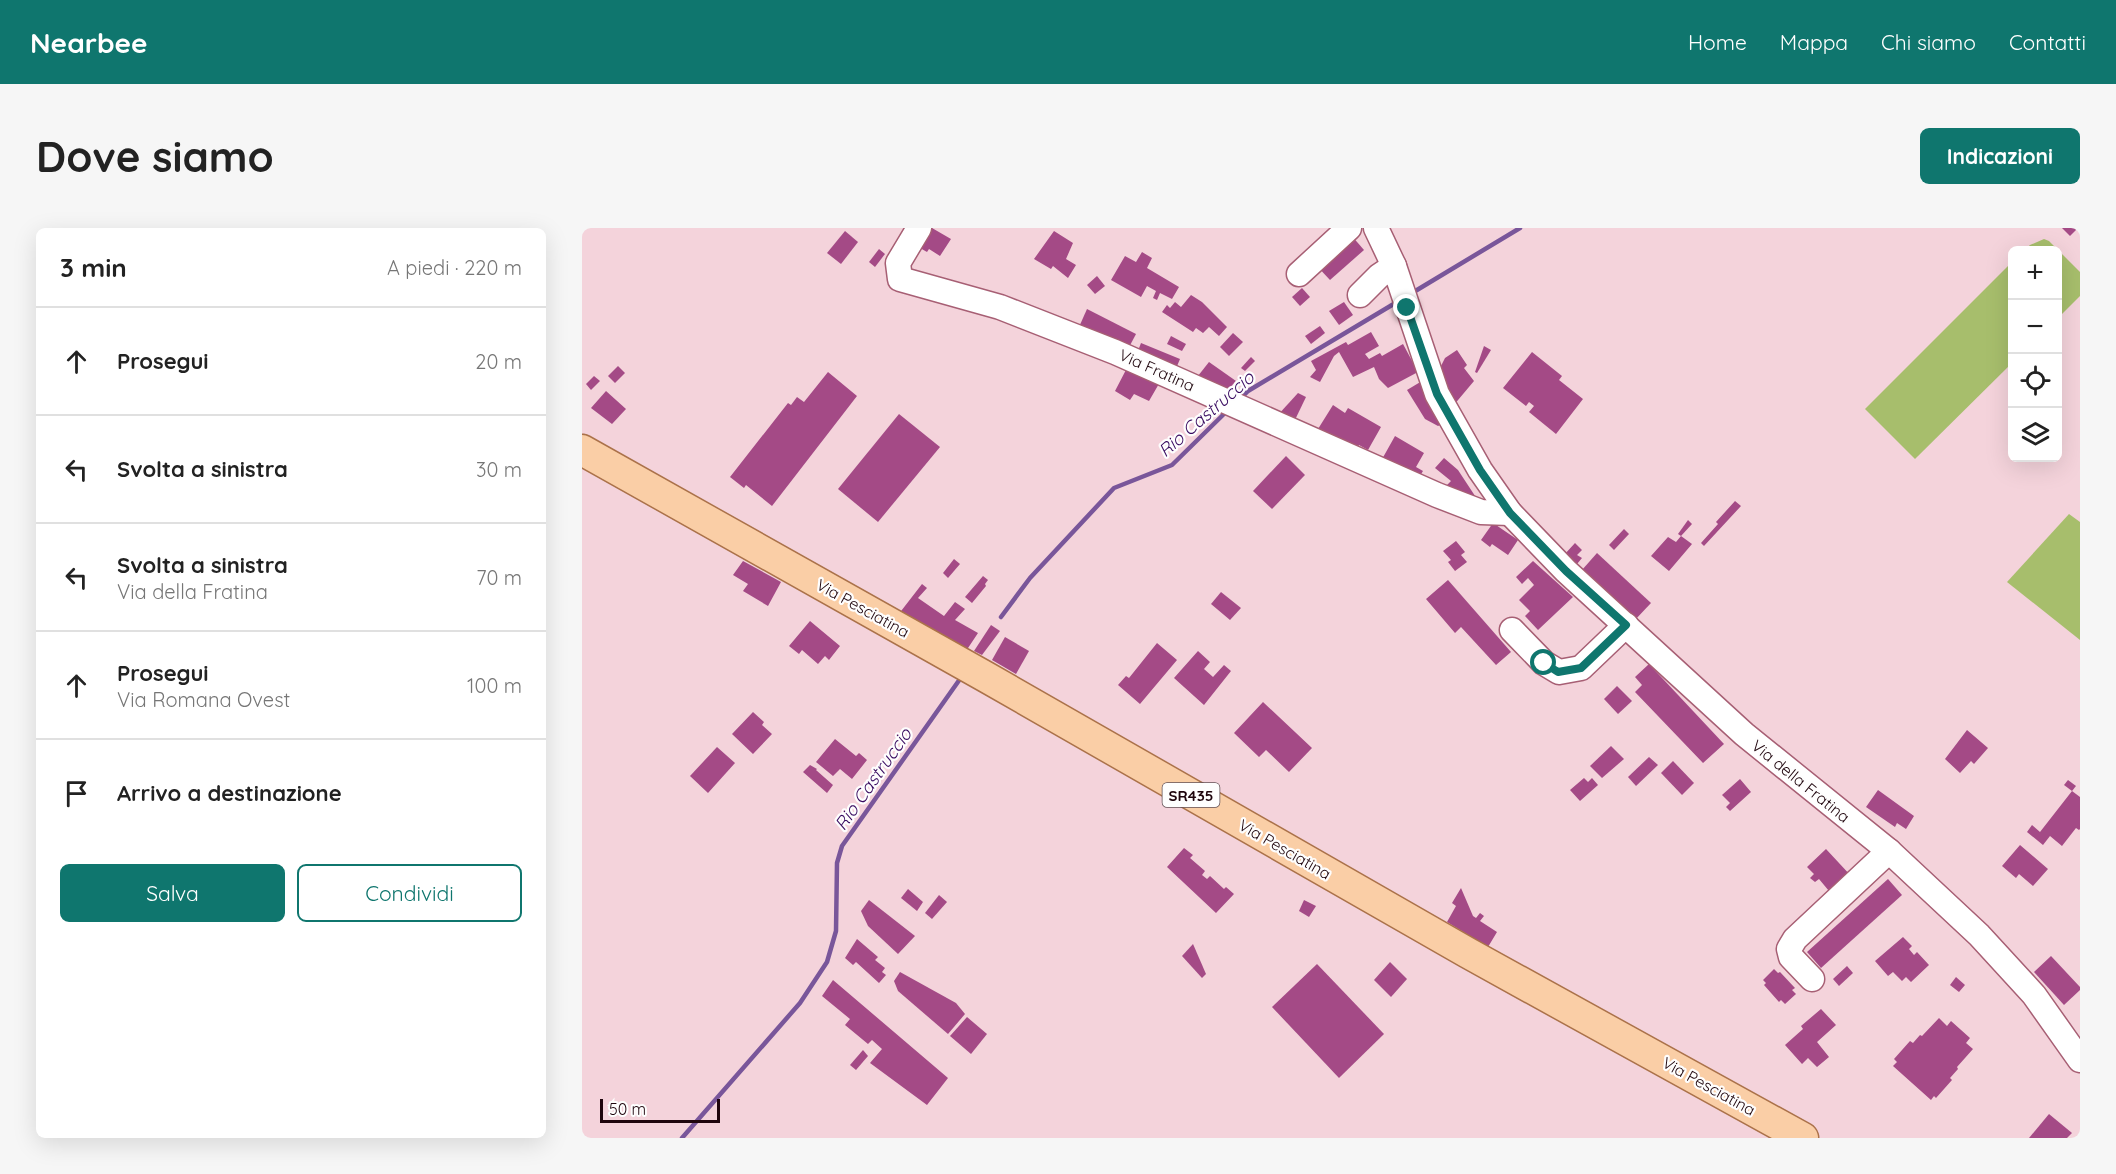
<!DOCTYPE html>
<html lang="it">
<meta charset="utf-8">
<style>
:root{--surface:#fff;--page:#f6f6f6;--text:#222;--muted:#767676;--line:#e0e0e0;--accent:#0f766e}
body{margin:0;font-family:Quicksand,sans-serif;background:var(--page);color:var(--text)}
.controls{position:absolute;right:18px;top:18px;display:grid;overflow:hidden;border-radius:9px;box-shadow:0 6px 24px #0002}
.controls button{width:54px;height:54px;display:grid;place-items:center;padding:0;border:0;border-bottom:2px solid var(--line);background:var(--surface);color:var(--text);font:30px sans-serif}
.scale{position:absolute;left:18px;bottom:15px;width:120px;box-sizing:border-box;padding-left:6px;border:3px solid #1f050d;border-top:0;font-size:16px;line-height:21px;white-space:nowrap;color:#1f050d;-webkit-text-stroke:4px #fefefe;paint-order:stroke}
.stop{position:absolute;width:18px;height:18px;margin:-14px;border:4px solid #0f766e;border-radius:50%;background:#fff}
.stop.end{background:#0f766e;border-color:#fff;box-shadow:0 2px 6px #0008}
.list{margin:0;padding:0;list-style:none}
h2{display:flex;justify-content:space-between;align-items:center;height:78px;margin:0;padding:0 24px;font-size:26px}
h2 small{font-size:20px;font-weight:400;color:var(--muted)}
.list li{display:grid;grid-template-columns:39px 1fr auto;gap:18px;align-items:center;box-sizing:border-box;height:108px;padding:0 24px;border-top:2px solid var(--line)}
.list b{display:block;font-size:22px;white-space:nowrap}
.list p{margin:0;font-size:20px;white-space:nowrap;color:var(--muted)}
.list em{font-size:20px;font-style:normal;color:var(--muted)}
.actions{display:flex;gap:12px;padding:18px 24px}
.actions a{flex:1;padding:14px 0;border:2px solid var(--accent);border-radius:9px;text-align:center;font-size:21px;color:var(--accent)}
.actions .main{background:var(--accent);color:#fff}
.icon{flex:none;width:33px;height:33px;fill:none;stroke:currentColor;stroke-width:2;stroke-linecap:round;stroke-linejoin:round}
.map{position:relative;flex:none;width:1498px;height:910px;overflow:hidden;border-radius:9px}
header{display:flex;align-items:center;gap:36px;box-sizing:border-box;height:84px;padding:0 30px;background:var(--accent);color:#fff}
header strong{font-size:28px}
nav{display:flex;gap:33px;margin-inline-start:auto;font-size:21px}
.intro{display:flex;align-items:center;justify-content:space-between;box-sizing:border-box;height:144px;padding:0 36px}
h1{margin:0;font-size:42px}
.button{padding:15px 27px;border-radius:9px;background:var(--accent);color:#fff;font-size:21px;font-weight:700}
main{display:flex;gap:36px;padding:0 36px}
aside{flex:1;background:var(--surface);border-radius:9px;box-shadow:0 6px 24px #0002}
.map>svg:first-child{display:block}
</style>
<header>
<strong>Nearbee</strong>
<nav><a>Home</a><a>Mappa</a><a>Chi siamo</a><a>Contatti</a></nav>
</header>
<div class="intro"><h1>Dove siamo</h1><a class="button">Indicazioni</a></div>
<main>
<aside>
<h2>3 min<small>A piedi · 220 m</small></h2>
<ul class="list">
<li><svg class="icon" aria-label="ahead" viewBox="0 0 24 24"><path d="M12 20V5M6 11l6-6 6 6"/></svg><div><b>Prosegui</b></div><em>20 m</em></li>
<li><svg class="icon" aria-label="left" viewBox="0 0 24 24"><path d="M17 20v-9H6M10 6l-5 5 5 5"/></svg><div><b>Svolta a sinistra</b></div><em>30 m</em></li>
<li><svg class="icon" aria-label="left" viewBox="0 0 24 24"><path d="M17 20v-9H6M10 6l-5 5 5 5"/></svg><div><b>Svolta a sinistra</b><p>Via della Fratina</p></div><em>70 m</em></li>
<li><svg class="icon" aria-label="ahead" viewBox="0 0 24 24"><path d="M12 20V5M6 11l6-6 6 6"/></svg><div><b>Prosegui</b><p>Via Romana Ovest</p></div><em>100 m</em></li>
<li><svg class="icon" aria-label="arrive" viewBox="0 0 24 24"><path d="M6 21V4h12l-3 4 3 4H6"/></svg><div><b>Arrivo a destinazione</b></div></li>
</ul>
<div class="actions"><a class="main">Salva</a><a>Condividi</a></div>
</aside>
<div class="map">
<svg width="1498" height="910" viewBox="0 0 1498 910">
<rect width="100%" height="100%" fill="#f4d3db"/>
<g fill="#a7be6c">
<polygon points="1462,11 1467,13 1498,44 1498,68 1476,90 1476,22 1442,22 1448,17"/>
<polygon points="1430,34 1430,135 1333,231 1283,181"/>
<polygon points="1487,286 1498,294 1498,412 1425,354"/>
</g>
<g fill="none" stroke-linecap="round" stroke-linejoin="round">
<g stroke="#79569a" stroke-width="4.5">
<polyline points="830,65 938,0"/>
<polyline points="657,172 666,163 815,74"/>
<polyline points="419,389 448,350 532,260 590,237 646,182"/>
<polyline points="100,910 218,775 245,734 254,703 255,635 260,618 378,451"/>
</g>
</g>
<g fill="#a44a86">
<polygon points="350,0 369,11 358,28 347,21 345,24 338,20"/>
<polygon points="1480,0 1496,0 1488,8"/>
<polygon points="263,3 276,14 259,36 245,25"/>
<polygon points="472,3 491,15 484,31 494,37 486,50 471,38 469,41 452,31"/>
<polygon points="769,7 782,22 748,52 734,37"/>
<polygon points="297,21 303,26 293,39 287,34"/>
<polygon points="560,24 570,30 565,40 597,59 590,71 578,65 575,72 571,70 574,63 565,58 559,69 529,52 543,28 554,34"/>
<polygon points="515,48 523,58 513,66 505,57"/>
<polygon points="720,60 728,69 718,78 710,69"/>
<polygon points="609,67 620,74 645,99 637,108 627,99 621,105 614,100 611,104 580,84 585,77 588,80 593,74 599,79"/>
<polygon points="762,74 771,87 757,97 747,83"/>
<polygon points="505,81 554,106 545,123 497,99"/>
<polygon points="738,98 743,105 729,116 723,108"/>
<polygon points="789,104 797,118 783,126 787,131 798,125 800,128 821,116 836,144 806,160 797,151 792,139 771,149 757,124 752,128 738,154 728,149 734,142 729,133 764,114 766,117"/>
<polygon points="651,105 661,114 647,128 638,119"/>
<polygon points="589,108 604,116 600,123 585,116"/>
<polygon points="559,115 598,131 593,143 554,128"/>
<polygon points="902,118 909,122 895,145 893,144"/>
<polygon points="875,122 885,137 882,140 892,153 871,178 853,142 859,138 863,130"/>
<polygon points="950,124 980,148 977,152 1001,171 974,206 947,184 952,178 947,174 944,178 921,160"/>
<polygon points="669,129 673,133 663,143 659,140"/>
<polygon points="627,134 654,153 643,165 612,153"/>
<polygon points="36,138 43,145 33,155 26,148"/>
<polygon points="546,138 578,154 567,173 552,166 548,172 533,163"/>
<polygon points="246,144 275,168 190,278 164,257 162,260 148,249 206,175 209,177 215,169 222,174"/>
<polygon points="12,148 18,153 9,162 4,156"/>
<polygon points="840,153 863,195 856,198 843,191 825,162"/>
<polygon points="24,163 44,181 30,196 9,180"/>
<polygon points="716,165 724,169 711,196 695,188"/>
<polygon points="751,177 763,185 766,180 799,199 786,222 777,217 774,223 736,201"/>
<polygon points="317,186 358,219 296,294 256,261"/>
<polygon points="813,208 842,225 834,239 841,243 834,254 799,233"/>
<polygon points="704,228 723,247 690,281 671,263"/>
<polygon points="862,230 876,242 897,274 859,263 869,253 853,240"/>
<polygon points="1153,273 1159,278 1122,318 1119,315 1136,296 1134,294"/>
<polygon points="1106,292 1110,296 1099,308 1096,306"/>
<polygon points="911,295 936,312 926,327 910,316 908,319 899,312"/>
<polygon points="1042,301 1047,306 1032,322 1027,317"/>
<polygon points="1099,308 1110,316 1087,343 1069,328 1086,309 1094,314"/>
<polygon points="874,313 883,324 879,327 885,334 873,343 866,334 869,332 861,323"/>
<polygon points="993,315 1000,322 995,327 1000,330 995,336 991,332 989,334 982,327"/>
<polygon points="1015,325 1069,375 1052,393 1000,342"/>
<polygon points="372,331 378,336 366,350 361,345"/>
<polygon points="161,333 199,354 186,378 161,363 166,356 151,347"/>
<polygon points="951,333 991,369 956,402 943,388 948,383 937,372 952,357 946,350 940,356 934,349"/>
<polygon points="401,348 406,352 403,356 404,358 390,375 383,369"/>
<polygon points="866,352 929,424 914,437 879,399 873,405 844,371"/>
<polygon points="340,356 345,360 336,370 362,388 373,374 383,381 373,392 396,405 382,426 316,387"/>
<polygon points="639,364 659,380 648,392 629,376"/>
<polygon points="228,393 258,418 247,432 243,428 236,436 220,422 217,426 207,418"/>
<polygon points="409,397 418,403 400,427 392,423"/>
<polygon points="423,409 447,423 434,446 410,432"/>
<polygon points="575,415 595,432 558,476 536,457 544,448 547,450"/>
<polygon points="616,423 628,434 622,441 631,449 642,437 649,443 622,477 592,450"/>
<polygon points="1067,436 1142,516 1121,535 1053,464 1060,457 1053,449"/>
<polygon points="1035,458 1050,473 1036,486 1022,471"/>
<polygon points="681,474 730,520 707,544 684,522 677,529 652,505"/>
<polygon points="171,484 182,494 180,497 190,506 171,526 150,506"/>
<polygon points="1385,502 1406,520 1392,536 1389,533 1378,545 1363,531"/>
<polygon points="253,511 274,528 277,525 285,532 270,551 258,541 251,548 234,534"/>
<polygon points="1029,518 1042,531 1020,550 1008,538"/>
<polygon points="135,519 153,535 126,565 108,548"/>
<polygon points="1067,529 1076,537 1054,558 1046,549"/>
<polygon points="1091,533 1112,555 1100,567 1079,545"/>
<polygon points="228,537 235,541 234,542 251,557 245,565 221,544"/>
<polygon points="1002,550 1006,554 1010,550 1016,557 998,573 988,562"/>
<polygon points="1158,551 1169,564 1148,583 1144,579 1148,575 1140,567"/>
<polygon points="1486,552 1494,558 1490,563 1482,557"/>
<polygon points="1296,562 1332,588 1324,601 1315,595 1313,599 1284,579"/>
<polygon points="1490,563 1498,569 1498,601 1497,602 1494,600 1480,618 1468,608 1461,617 1445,604 1450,597 1458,604"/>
<polygon points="1438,617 1466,641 1451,658 1437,646 1434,650 1420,638"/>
<polygon points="602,620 611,627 608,630 623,643 620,647 625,651 628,648 642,661 644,659 652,666 634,685 585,639"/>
<polygon points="1244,621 1270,649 1227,689 1223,685 1247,663 1237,651 1233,654 1228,650 1232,646 1225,639"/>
<polygon points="1306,651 1320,667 1239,740 1225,724"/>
<polygon points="879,660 891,688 894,690 898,685 902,688 898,693 915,704 906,719 865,694 874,678 870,675"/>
<polygon points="326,661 341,674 335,683 319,670"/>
<polygon points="357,667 365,674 350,691 343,685"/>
<polygon points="287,672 333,708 316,726 286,698 279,683"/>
<polygon points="722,672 734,678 727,689 717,683"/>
<polygon points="1321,709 1330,718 1327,721 1332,727 1335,724 1347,737 1329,754 1324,749 1320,753 1311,744 1306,748 1293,733"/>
<polygon points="275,711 296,729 293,732 303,740 300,744 304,747 297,755 274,734 271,737 263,730"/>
<polygon points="611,716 624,746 620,750 600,728"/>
<polygon points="1469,728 1498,759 1498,762 1482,777 1452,744"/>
<polygon points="808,734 825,751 809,769 792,752"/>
<polygon points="735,736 802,806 757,850 690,779"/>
<polygon points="1265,738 1271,745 1257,758 1251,751"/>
<polygon points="1192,741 1196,745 1198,744 1213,760 1210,762 1214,766 1203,776 1199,772 1197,774 1182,757 1184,755 1181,752"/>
<polygon points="318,744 374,775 383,786 366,806 316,763 312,753"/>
<polygon points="1374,749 1383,757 1377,764 1368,757"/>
<polygon points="251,752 366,850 345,877 288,835 300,821 290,812 286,816 263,797 268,791 240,768"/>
<polygon points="1239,781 1254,797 1235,814 1247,829 1235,839 1226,830 1220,836 1203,817 1221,801 1219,798"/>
<polygon points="385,789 405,806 389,826 368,808"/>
<polygon points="1357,790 1365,798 1369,793 1388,810 1384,815 1391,821 1375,839 1376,841 1368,850 1370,852 1354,870 1352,868 1349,872 1311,838 1315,834 1312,831 1328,813 1331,815 1338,807 1340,808"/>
<polygon points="281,822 286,828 274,842 268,837"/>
<polygon points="1467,886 1490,905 1485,910 1447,910"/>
</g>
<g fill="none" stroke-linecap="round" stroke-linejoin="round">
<g stroke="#a75f74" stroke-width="27">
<g id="minor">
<polyline points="337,0 316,35 318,51 418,79 533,124 855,267 899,284 928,285"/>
<polyline points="794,0 812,38 855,166 898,242 928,285 984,343 1162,506 1307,623 1397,707 1452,767 1498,832"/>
<polyline points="717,46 767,0"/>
<polyline points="778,67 797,48 812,38"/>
<polyline points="930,402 962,435 977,444 999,440 1044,397"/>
<polyline points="1230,751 1209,729 1207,721 1213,711 1307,623"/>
</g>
</g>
<g stroke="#ab724a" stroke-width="33">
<polyline id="major" points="0,222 404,449 886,725 1221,910"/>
</g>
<use href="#minor" stroke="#fff" stroke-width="24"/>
<use href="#major" stroke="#facea6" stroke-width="30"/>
</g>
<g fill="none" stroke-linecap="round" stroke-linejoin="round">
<polyline stroke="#0f766e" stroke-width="8" points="825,80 855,166 898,242 928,285 984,343 1044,397 999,440 976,444 962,435"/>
</g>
<g text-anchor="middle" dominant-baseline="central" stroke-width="4.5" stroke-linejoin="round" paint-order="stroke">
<rect fill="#fefefe" stroke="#625055" stroke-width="1.5" x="580.5" y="555" width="57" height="24" rx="4.5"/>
<g font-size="15" font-weight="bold" fill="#1f050d">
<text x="609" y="567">SR435</text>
</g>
<g font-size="16" fill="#1f050d" stroke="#fefefe">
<text transform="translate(575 142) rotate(24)">Via Fratina</text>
<text transform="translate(281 380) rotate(29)">Via Pesciatina</text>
<text transform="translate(1219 553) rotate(39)">Via della Fratina</text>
<text transform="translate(703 621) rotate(30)">Via Pesciatina</text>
<text transform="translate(1127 858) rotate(29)">Via Pesciatina</text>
</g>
<g font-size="18" font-style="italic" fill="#37095f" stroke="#fefefe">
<text transform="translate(624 186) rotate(-41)">Rio Castruccio</text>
<text transform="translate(291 551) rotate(-55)">Rio Castruccio</text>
</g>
</g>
</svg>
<div class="controls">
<button>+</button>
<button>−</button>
<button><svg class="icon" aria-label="locate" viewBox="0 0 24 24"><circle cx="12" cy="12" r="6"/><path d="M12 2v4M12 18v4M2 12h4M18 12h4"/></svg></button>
<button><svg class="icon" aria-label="layers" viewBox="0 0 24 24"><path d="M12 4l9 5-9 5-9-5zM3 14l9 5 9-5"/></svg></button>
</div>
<div class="scale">50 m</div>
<div class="stop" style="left:962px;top:435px"></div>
<div class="stop end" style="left:825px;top:80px"></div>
</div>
</main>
